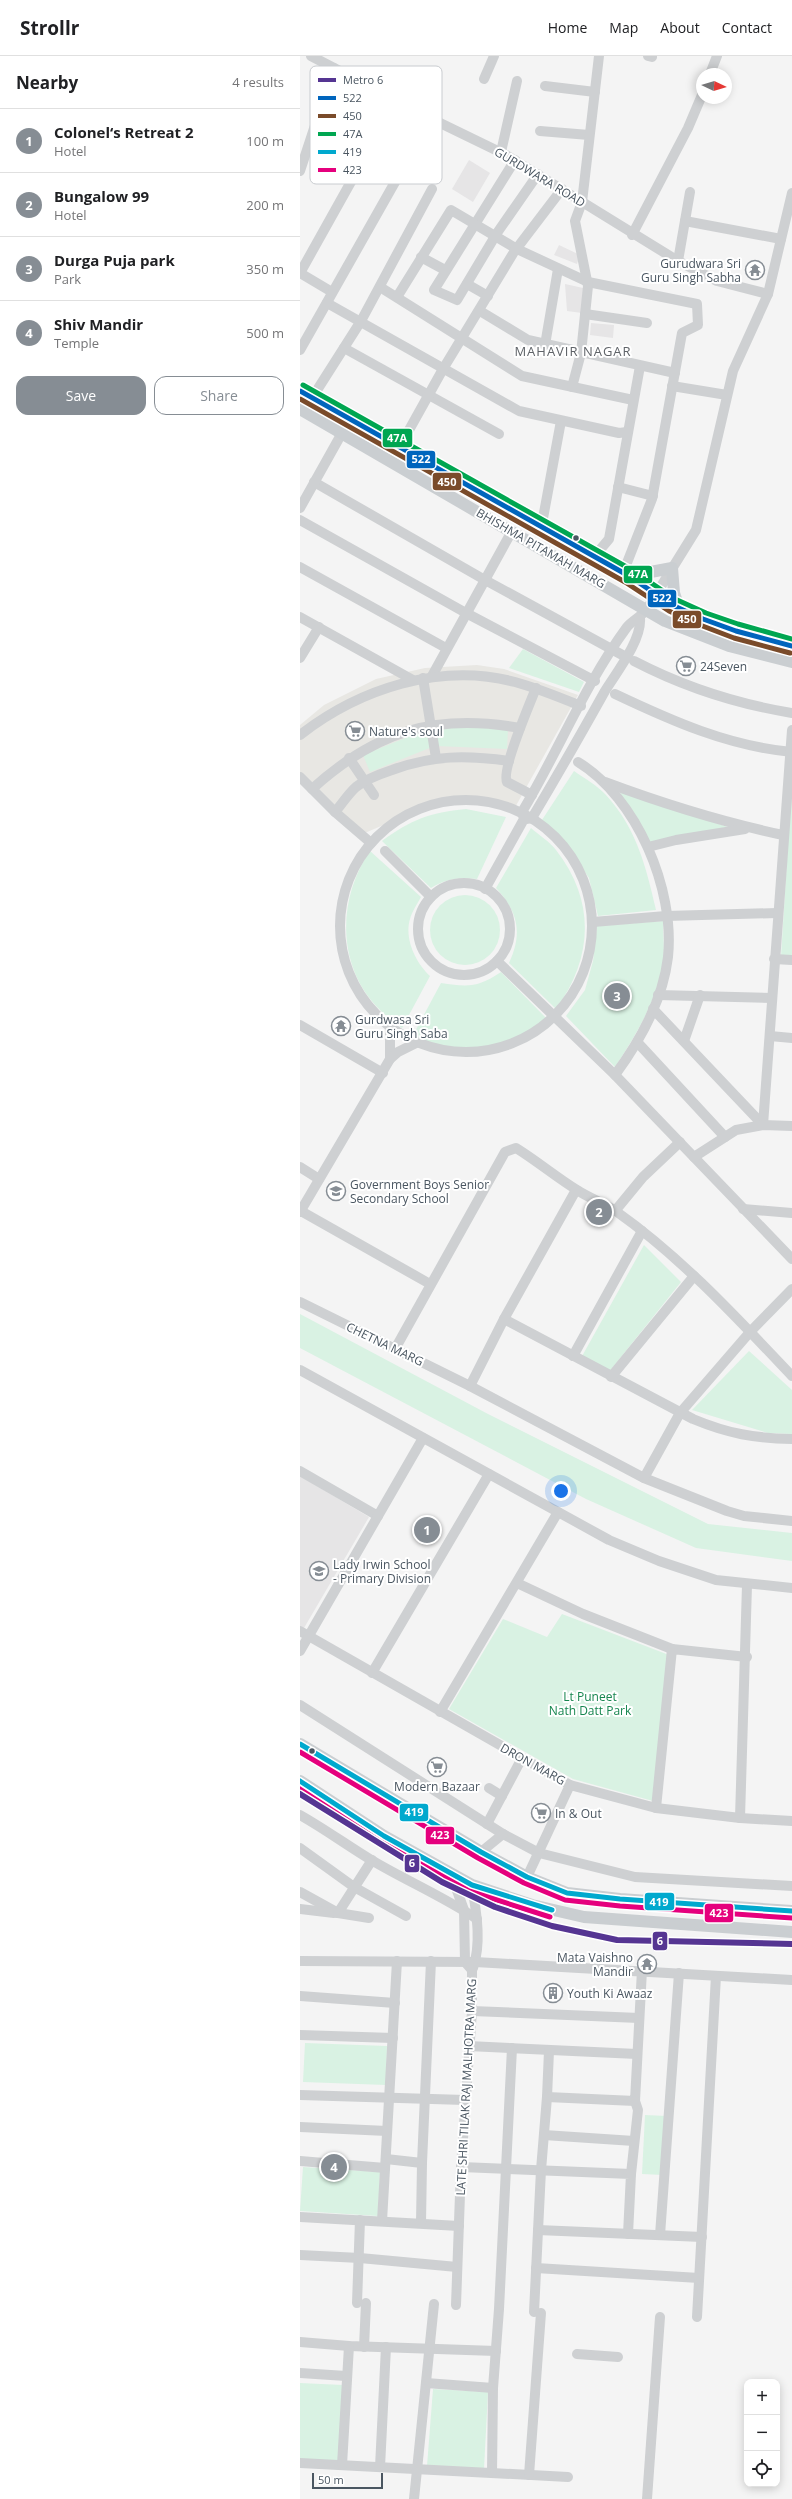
<!DOCTYPE html>
<meta charset="utf-8">
<style>
:root{--surface:#fff;--page:#f6f6f6;--text:#202124;--muted:#757577;--line:#e0e0e0;--accent:#868d94}
body{margin:0;font-family:"Open Sans",sans-serif;background:var(--page);color:var(--text)}
.controls{position:absolute;right:12px;bottom:12px;display:grid;overflow:hidden;border-radius:8px;box-shadow:0 2px 10px #0003}
.controls button{width:36px;height:36px;display:grid;place-items:center;padding:0;border:0;border-bottom:1px solid var(--line);background:var(--surface);color:var(--text);font:20px sans-serif}
.compass{position:absolute;left:396px;top:12px;width:36px;height:36px;border-radius:50%;background:var(--surface);box-shadow:0 2px 10px #0003;rotate:94deg}
.scale{position:absolute;left:12px;bottom:10px;width:71px;box-sizing:border-box;padding-left:4px;border:2px solid #4a5661;border-top:0;font-size:11px;line-height:14px;white-space:nowrap;color:#4a5661;-webkit-text-stroke:3px #fff;paint-order:stroke}
.you{position:absolute;left:261px;top:1435px;width:14px;height:14px;margin:-10px;border:3px solid #fff;border-radius:50%;background:#1a73e8;box-shadow:0 0 0 6px #1a73e833}
.badge{display:grid;place-items:center;width:26px;height:26px;border-radius:50%;background:var(--accent);color:#fff;font-size:13px;font-weight:700}
.pin{position:absolute;translate:-50% -50%;border:2px solid #fff;box-shadow:0 1px 4px #0006}
.list{margin:0;padding:0;list-style:none}
h2{display:flex;justify-content:space-between;align-items:center;height:52px;margin:0;padding:0 16px;font-size:17px}
h2 small{font-size:13px;font-weight:400;color:var(--muted)}
.list li{display:grid;grid-template-columns:26px 1fr auto;gap:12px;align-items:center;box-sizing:border-box;height:64px;padding:0 16px;border-top:1px solid var(--line)}
.list b{display:block;font-size:15px;white-space:nowrap}
.list p{margin:0;font-size:13px;white-space:nowrap;color:var(--muted)}
.list em{font-size:13px;font-style:normal;color:var(--muted)}
.actions{display:flex;gap:8px;padding:12px 16px}
.actions a{flex:1;padding:9px 0;border:1px solid var(--accent);border-radius:12px;text-align:center;font-size:14px;color:var(--accent)}
.actions .main{background:var(--accent);color:#fff}
.icon{flex:none;width:22px;height:22px;fill:none;stroke:currentColor;stroke-width:2;stroke-linecap:round;stroke-linejoin:round}
.map{position:relative;flex:none;width:492px;height:2443px;overflow:hidden}
header{display:flex;align-items:center;gap:24px;box-sizing:border-box;height:56px;padding:0 20px;background:var(--surface);border-bottom:1px solid var(--line)}
header strong{font-size:19px}
nav{display:flex;gap:22px;margin-inline-start:auto;font-size:14px}
main{display:flex}
aside{flex:1;background:var(--surface)}
.map>svg:first-child{display:block}
</style>
<header>
<strong>Strollr</strong>
<nav><a>Home</a><a>Map</a><a>About</a><a>Contact</a></nav>
</header>
<main>
<aside>
<h2>Nearby<small>4 results</small></h2>
<ul class="list">
<li><span class="badge">1</span><div><b>Colonel‘s Retreat 2</b><p>Hotel</p></div><em>100 m</em></li>
<li><span class="badge">2</span><div><b>Bungalow 99</b><p>Hotel</p></div><em>200 m</em></li>
<li><span class="badge">3</span><div><b>Durga Puja park</b><p>Park</p></div><em>350 m</em></li>
<li><span class="badge">4</span><div><b>Shiv Mandir</b><p>Temple</p></div><em>500 m</em></li>
</ul>
<div class="actions"><a class="main">Save</a><a>Share</a></div>
</aside>
<div class="map">
<svg width="492" height="2443" viewBox="0 0 492 2443">
<rect width="100%" height="100%" fill="#f4f4f4"/>
<polygon fill="#e8e7e3" points="177,609 204,613 278,639 213,755 178,745 133,748 60,779 0,722 0,669 24,649 76,623 125,612"/>
<g fill="#e6e5e6">
<polygon points="169,104 190,117 173,146 152,133"/>
<polygon points="259,189 280,199 277,208 254,199"/>
<polygon points="265,228 283,232 282,257 267,255"/>
<polygon points="291,267 314,269 313,282 290,279"/>
<polygon points="0,1420 69,1461 4,1572 0,1570"/>
</g>
<g fill="#d9f2e3">
<polygon points="223,593 284,626 279,636 209,612"/>
<polygon points="137,670 208,673 207,693 137,690"/>
<polygon points="125,674 132,691 70,716 63,699"/>
<path d="M274,715C284,722 298,730 306,739C337,773 346,811 356,854L298,860L289,822L268,791L242,764Z"/>
<polygon points="492,723 492,900 481,900"/>
<polygon points="319,735 428,771 350,787"/>
<path d="M166,753L206,761L177,823C159,821 146,823 131,832L82,785C112,763 129,757 166,753Z"/>
<path d="M231,772C239,779 250,786 256,794C296,845 293,902 256,953L209,907C223,877 218,856 196,832Z"/>
<path d="M70,795L121,841C117,848 112,856 110,863C104,883 116,907 130,920L102,972C95,966 87,961 81,955C36,912 37,843 70,795Z"/>
<circle cx="165" cy="874" r="35"/>
<path d="M363,865C363,879 365,894 363,908C356,946 336,979 315,1011L266,960L285,934L293,905L297,870Z"/>
<path d="M201,916L247,963C239,969 231,976 222,981C189,1000 145,996 112,981L141,927C168,931 177,932 201,916Z"/>
<polygon points="344,1189 381,1226 309,1316 281,1302"/>
<polygon points="0,1258 188,1358 408,1468 492,1477 492,1505 396,1492 286,1443 0,1292"/>
<polygon points="449,1295 492,1334 492,1378 468,1377 392,1354"/>
<polygon points="262,1558 369,1599 353,1745 273,1723 149,1653 203,1563 247,1581"/>
<polygon points="5,1987 87,1990 86,2029 3,2026"/>
<polygon points="345,2059 367,2060 363,2119 342,2118"/>
<polygon points="3,2111 80,2116 78,2160 0,2155"/>
<polygon points="0,2327 43,2329 39,2405 0,2403"/>
<polygon points="133,2333 188,2336 184,2413 127,2410"/>
</g>
<g fill="none" stroke-linecap="round" stroke-linejoin="round">
<g stroke="#ced0d2" stroke-width="10">
<polyline points="11,0 136,65 206,99 378,205 417,225 468,238"/>
<polyline points="348,0 352,1"/>
<polyline points="410,18 417,0"/>
<polyline points="184,23 194,0"/>
<polyline points="245,30 295,36"/>
<polyline points="240,75 289,79"/>
<polyline points="201,96 217,25"/>
<polyline points="215,104 134,234 157,244 197,177 238,118"/>
<polyline points="65,105 99,119"/>
<polyline points="0,115 34,12"/>
<polyline points="385,165 481,183"/>
<polyline points="332,179 388,72 402,39"/>
<polyline points="121,201 145,214"/>
<polyline points="378,205 390,136"/>
<polyline points="167,228 188,240"/>
<polyline points="80,231 222,320 333,344"/>
<polyline points="32,236 0,217 71,90"/>
<polyline points="97,241 151,154 217,193 288,226 397,248 398,269 382,277 352,443 323,517"/>
<polyline points="27,247 219,355 319,377 327,376"/>
<polyline points="180,255 228,284 375,317"/>
<polyline points="285,258 347,267"/>
<polyline points="245,289 258,213"/>
<polyline points="44,292 199,378"/>
<polyline points="0,294 99,119 136,65"/>
<polyline points="372,330 427,339"/>
<polyline points="272,331 281,297 288,230 275,165 282,146 299,0"/>
<polyline points="12,342 61,265 132,133"/>
<polyline points="99,392 143,313 214,196 262,133"/>
<polyline points="14,426 185,524 326,601"/>
<polyline points="318,431 353,440"/>
<polyline points="0,452 42,377"/>
<polyline points="0,464 166,557 295,625"/>
<polyline points="241,473 261,365"/>
<polyline points="293,502 309,483 340,310"/>
<polyline points="0,511 146,592"/>
<polyline points="0,561 113,624"/>
<polyline points="0,602 19,571"/>
<path d="M334,605C384,631 437,648 492,657"/>
<polyline points="132,620 212,475"/>
<polyline points="123,622 136,702"/>
<path d="M315,638C372,665 428,690 492,696"/>
<path d="M0,679C59,633 140,606 215,626C237,632 259,641 281,650"/>
<polyline points="49,702 74,739"/>
<path d="M278,706C337,742 375,833 368,901C363,944 340,985 315,1019"/>
<polyline points="0,721 35,756 71,787"/>
<path d="M305,726C364,748 422,766 483,779"/>
<path d="M12,733C76,675 135,657 220,672"/>
<path d="M232,739L207,726C201,715 230,647 236,632"/>
<circle cx="166" cy="870" r="126"/>
<path d="M35,756C42,748 48,738 56,731C66,723 80,718 92,714C133,699 166,699 209,705"/>
<path d="M226,763L232,762C257,720 281,678 305,635C316,617 342,584 340,562"/>
<polyline points="348,791 376,784 445,773"/>
<polyline points="85,795 131,841"/>
<circle cx="164" cy="873" r="46"/>
<path d="M185,833L224,763L222,756C258,696 285,628 327,571C333,564 341,561 347,553L396,474L433,315L468,238L492,137"/>
<polyline points="293,866 366,860 477,857"/>
<polyline points="474,903 492,904"/>
<polyline points="197,905 315,1019 492,1203"/>
<polyline points="358,939 472,942"/>
<polyline points="353,953 463,1069"/>
<polyline points="0,969 83,1017"/>
<polyline points="90,972 90,1003"/>
<polyline points="470,980 492,982"/>
<polyline points="384,985 400,939"/>
<polyline points="338,987 425,1081"/>
<polyline points="463,1069 492,674"/>
<polyline points="394,1101 436,1074 463,1069 492,1070"/>
<polyline points="0,1111 19,1123"/>
<polyline points="443,1153 492,1157"/>
<polyline points="1,1155 130,1228"/>
<polyline points="315,1155 343,1121 380,1086"/>
<polyline points="0,1156 90,1003 98,996 116,987"/>
<polyline points="0,1246 170,1330 344,1422 427,1455 444,1460 492,1465"/>
<path d="M204,1263L393,1363C429,1378 454,1382 492,1383"/>
<path d="M95,1293L205,1096L216,1092C237,1105 256,1121 277,1134C289,1142 304,1147 317,1156C382,1202 437,1262 492,1320"/>
<polyline points="273,1300 342,1175"/>
<polyline points="0,1314 309,1484 359,1505 416,1524 492,1532"/>
<polyline points="311,1321 394,1220"/>
<polyline points="170,1330 204,1263 276,1134"/>
<polyline points="0,1415 78,1460"/>
<polyline points="344,1422 380,1357 450,1276 492,1233"/>
<polyline points="217,1527 283,1558 372,1593"/>
<polyline points="0,1575 270,1729 356,1752 440,1762 492,1765"/>
<polyline points="0,1595 123,1382"/>
<polyline points="72,1617 189,1418"/>
<polyline points="0,1649 203,1778 239,1797 335,1821 492,1830"/>
<polyline points="140,1656 258,1456"/>
<polyline points="189,1732 202,1740"/>
<polyline points="356,1752 372,1593 447,1601"/>
<path d="M0,1759C25,1773 48,1790 73,1805C107,1825 144,1841 177,1863"/>
<polyline points="440,1762 447,1529"/>
<polyline points="187,1768 222,1702"/>
<polyline points="0,1792 54,1831 106,1860"/>
<polyline points="181,1796 203,1778"/>
<polyline points="151,1818 164,1854 165,1906 172,1914 172,1955 161,2111 156,2249"/>
<polyline points="227,1821 270,1729"/>
<path d="M172,1829C176,1855 182,1886 173,1912"/>
<polyline points="0,1836 38,1857"/>
<polyline points="0,1853 34,1857"/>
<polyline points="69,1862 38,1857 72,1804"/>
<polyline points="0,1905 175,1906 492,1924"/>
<polyline points="0,1940 95,1947"/>
<polyline points="172,1955 339,1962"/>
<polyline points="0,1979 93,1982"/>
<polyline points="168,1990 337,1998"/>
<polyline points="249,1995 247,2041 335,2045 342,1914"/>
<polyline points="0,2039 165,2044"/>
<polyline points="0,2071 87,2075"/>
<polyline points="244,2079 334,2085"/>
<polyline points="86,2103 122,2107"/>
<polyline points="0,2105 85,2112"/>
<polyline points="161,2111 331,2118 328,2178"/>
<polyline points="331,2118 338,2054 335,2045"/>
<polyline points="0,2161 159,2170"/>
<polyline points="82,2165 97,1905"/>
<polyline points="121,2167 122,2107 131,1905"/>
<polyline points="238,2174 402,2181"/>
<polyline points="360,2179 379,1917"/>
<polyline points="0,2199 60,2202 157,2211"/>
<polyline points="236,2212 399,2222"/>
<polyline points="57,2247 60,2164"/>
<polyline points="234,2256 241,2114 247,2041"/>
<polyline points="397,2261 416,1920"/>
<polyline points="0,2286 49,2290 196,2295"/>
<polyline points="64,2291 66,2247"/>
<polyline points="277,2298 318,2301"/>
<polyline points="0,2317 46,2320"/>
<polyline points="126,2327 193,2332"/>
<polyline points="0,2407 268,2421"/>
<polyline points="42,2409 49,2290"/>
<polyline points="80,2411 86,2291"/>
<polyline points="192,2417 193,2332 199,2253 212,1992"/>
<polyline points="229,2419 241,2257"/>
<polyline points="114,2443 134,2248"/>
<polyline points="347,2443 360,2261"/>
</g>
<g stroke="#caced1" stroke-width="12">
<polyline points="0,335 329,520 372,549 403,563 436,575 492,590"/>
<polyline points="0,353 365,565 429,590 492,606"/>
<polyline points="329,520 372,512 374,537 379,552"/>
<polyline points="0,1688 181,1796 227,1821 267,1837 320,1843 492,1855"/>
<polyline points="0,1725 84,1780 172,1829 232,1849 284,1861 492,1876"/>
</g>
<g stroke="#fff" stroke-width="8">
<polyline id="bus-1" points="0,335 329,520 372,549 403,563 436,575 492,590"/>
</g>
<g stroke="#fff" stroke-width="8">
<polyline id="bus-2" points="0,343 325,526 369,555 400,569 434,582 490,597"/>
</g>
<g stroke="#fff" stroke-width="8">
<polyline id="bus-3" points="3,329 332,514 375,543 406,557 438,568 492,583"/>
</g>
<g stroke="#fff" stroke-width="8">
<g id="bus-4">
<polyline points="0,1688 181,1796 227,1821 267,1837 320,1843 492,1855"/>
<polyline points="0,1725 84,1780 172,1829 252,1854"/>
</g>
</g>
<g stroke="#fff" stroke-width="8">
<g id="bus-5">
<polyline points="0,1696 178,1802 224,1827 265,1844 320,1850 492,1862"/>
<polyline points="0,1733 81,1786 169,1835 250,1861"/>
</g>
</g>
<use href="#bus-1" stroke="#0065bd" stroke-width="5"/>
<use href="#bus-2" stroke="#7a4b2a" stroke-width="5"/>
<use href="#bus-3" stroke="#00a651" stroke-width="5"/>
<use href="#bus-4" stroke="#00a9ce" stroke-width="5"/>
<use href="#bus-5" stroke="#e5007d" stroke-width="5"/>
<g stroke="#fff" stroke-width="9">
<polyline id="metro-1" points="0,1738 142,1826 195,1851 252,1870 317,1884 492,1888"/>
</g>
<use href="#metro-1" stroke="#553592" stroke-width="6"/>
</g>
<defs>
<g id="temple-ring" transform="scale(1)"><circle r="9.5" fill="#fff" stroke="#868d94" stroke-width="1.5"/><path d="M0-6L5-2H3V0L6.5 2.5H4V6H1.5V3h-3V6H-4V2.5H-6.5L-3 0V-2H-5Z" fill="#868d94"/></g>
<g id="supermarket-ring" transform="scale(1)"><circle r="9.5" fill="#fff" stroke="#868d94" stroke-width="1.5"/><path d="M-6-5.5h2.5l.6 2H6L4.5 2H-2.5L-4.4-4H-6ZM-1.5 3.2a1.3 1.3 0 1 0 .1 0ZM3 3.2a1.3 1.3 0 1 0 .1 0Z" fill="#868d94"/></g>
<g id="school-ring" transform="scale(1)"><circle r="9.5" fill="#fff" stroke="#868d94" stroke-width="1.5"/><path d="M0-5L7-2L0 1L-7-2ZM-4 1L0 2.5L4 1V4Q0 6-4 4Z" fill="#868d94"/></g>
<g id="building-ring" transform="scale(1)"><circle r="9.5" fill="#fff" stroke="#868d94" stroke-width="1.5"/><path d="M-4-6H4V6H1V3H-1V6H-4ZM-2.5-4.3h1.7v1.8h-1.7ZM.8-4.3h1.7v1.8H.8ZM-2.5-1h1.7V.8h-1.7ZM.8-1h1.7V.8H.8Z" fill="#868d94"/></g>
</defs>
<g fill-rule="evenodd">
<use href="#temple-ring" x="455" y="214"/>
<use href="#supermarket-ring" x="386" y="610"/>
<use href="#supermarket-ring" x="55" y="675"/>
<use href="#temple-ring" x="41" y="970"/>
<use href="#school-ring" x="36" y="1135"/>
<use href="#school-ring" x="19" y="1515"/>
<use href="#supermarket-ring" x="137" y="1711"/>
<use href="#supermarket-ring" x="241" y="1757"/>
<use href="#temple-ring" x="347" y="1908"/>
<use href="#building-ring" x="253" y="1937"/>
</g>
<g fill="#4a5661" stroke="#fff" stroke-width="1.5">
<circle cx="276" cy="482" r="3.5"/>
<circle cx="12" cy="1695" r="3.5"/>
</g>
<g text-anchor="middle" dominant-baseline="central" stroke-width="4" stroke-linejoin="round" paint-order="stroke">
<g font-size="12" fill="#4a5661" stroke="#fff">
<text transform="translate(240 121) rotate(31)">GURDWARA ROAD</text>
<text transform="translate(241 492) rotate(30)">BHISHMA PITAMAH MARG</text>
<text transform="translate(85 1288) rotate(26)">CHETNA MARG</text>
<text transform="translate(233 1708) rotate(29)">DRON MARG</text>
<text transform="translate(166 2031) rotate(-87)">LATE SHRI TILAK RAJ MALHOTRA MARG</text>
</g>
<g font-size="12" fill="#4a5661" stroke="#fff" text-anchor="start">
<text x="441" y="207" text-anchor="end">Gurudwara Sri<tspan x="441" dy="14">Guru Singh Sabha</tspan></text>
<text x="400" y="610">24Seven</text>
<text x="69" y="675">Nature's soul</text>
<text x="55" y="963">Gurdwasa Sri<tspan x="55" dy="14">Guru Singh Saba</tspan></text>
<text x="50" y="1128">Government Boys Senior<tspan x="50" dy="14">Secondary School</tspan></text>
<text x="33" y="1508">Lady Irwin School<tspan x="33" dy="14">- Primary Division</tspan></text>
<text x="137" y="1730" text-anchor="middle">Modern Bazaar</text>
<text x="255" y="1757">In &amp; Out</text>
<text x="333" y="1901" text-anchor="end">Mata Vaishno<tspan x="333" dy="14">Mandir</tspan></text>
<text x="267" y="1937">Youth Ki Awaaz</text>
</g>
<g font-size="12" fill="#17864f" stroke="#fff">
<text x="290" y="1640">Lt Puneet<tspan x="290" dy="14">Nath Datt Park</tspan></text>
</g>
<g font-size="13" letter-spacing="1" fill="#5f6368" stroke="#fff">
<text x="273" y="295">MAHAVIR NAGAR</text>
</g>
</g>
<rect x="10" y="10" width="132" height="118" rx="6" fill="#fff" stroke="#c9ccd0" stroke-width="1"/>
<rect x="18" y="22" width="18" height="4" fill="#553592"/>
<rect x="18" y="40" width="18" height="4" fill="#0065bd"/>
<rect x="18" y="58" width="18" height="4" fill="#7a4b2a"/>
<rect x="18" y="76" width="18" height="4" fill="#00a651"/>
<rect x="18" y="94" width="18" height="4" fill="#00a9ce"/>
<rect x="18" y="112" width="18" height="4" fill="#e5007d"/>
<g font-size="11" fill="#4a5661">
<text x="43" y="28">Metro 6</text>
<text x="43" y="46">522</text>
<text x="43" y="64">450</text>
<text x="43" y="82">47A</text>
<text x="43" y="100">419</text>
<text x="43" y="118">423</text>
</g>
<g stroke="#fff" stroke-width="1.5">
<rect x="82" y="372" width="31" height="20" rx="4" fill="#00a651"/>
<rect x="106" y="394" width="30" height="19" rx="4" fill="#0065bd"/>
<rect x="132" y="416" width="30" height="19" rx="4" fill="#7a4b2a"/>
<rect x="323" y="509" width="30" height="19" rx="4" fill="#00a651"/>
<rect x="347" y="533" width="30" height="19" rx="4" fill="#0065bd"/>
<rect x="372" y="554" width="30" height="19" rx="4" fill="#7a4b2a"/>
<rect x="99" y="1747" width="30" height="19" rx="4" fill="#00a9ce"/>
<rect x="125" y="1770" width="30" height="19" rx="4" fill="#e5007d"/>
<rect x="104" y="1798" width="16" height="19" rx="4" fill="#553592"/>
<rect x="344" y="1836" width="31" height="19" rx="4" fill="#00a9ce"/>
<rect x="404" y="1847" width="30" height="20" rx="4" fill="#e5007d"/>
<rect x="352" y="1875" width="16" height="20" rx="4" fill="#553592"/>
</g>
<g font-size="11" text-anchor="middle" font-weight="bold" fill="#fff">
<text x="97" y="386">47A</text>
<text x="121" y="407">522</text>
<text x="147" y="430">450</text>
<text x="338" y="522">47A</text>
<text x="362" y="546">522</text>
<text x="387" y="567">450</text>
<text x="114" y="1760">419</text>
<text x="140" y="1783">423</text>
<text x="112" y="1811">6</text>
<text x="359" y="1850">419</text>
<text x="419" y="1861">423</text>
<text x="360" y="1889">6</text>
</g>
</svg>
<div class="controls">
<button>+</button>
<button>−</button>
<button><svg class="icon" aria-label="locate" viewBox="0 0 24 24"><circle cx="12" cy="12" r="6"/><path d="M12 2v4M12 18v4M2 12h4M18 12h4"/></svg></button>
</div>
<svg class="compass" viewBox="-18 -18 36 36"><path d="M0-13l5 13h-10z" fill="#e53935"/><path d="M0 13l5-13h-10z" fill="#757577"/></svg>
<div class="scale">50 m</div>
<div class="you"></div>
<div class="pin badge" style="left:127px;top:1474px">1</div>
<div class="pin badge" style="left:299px;top:1156px">2</div>
<div class="pin badge" style="left:317px;top:940px">3</div>
<div class="pin badge" style="left:34px;top:2111px">4</div>
</div>
</main>
